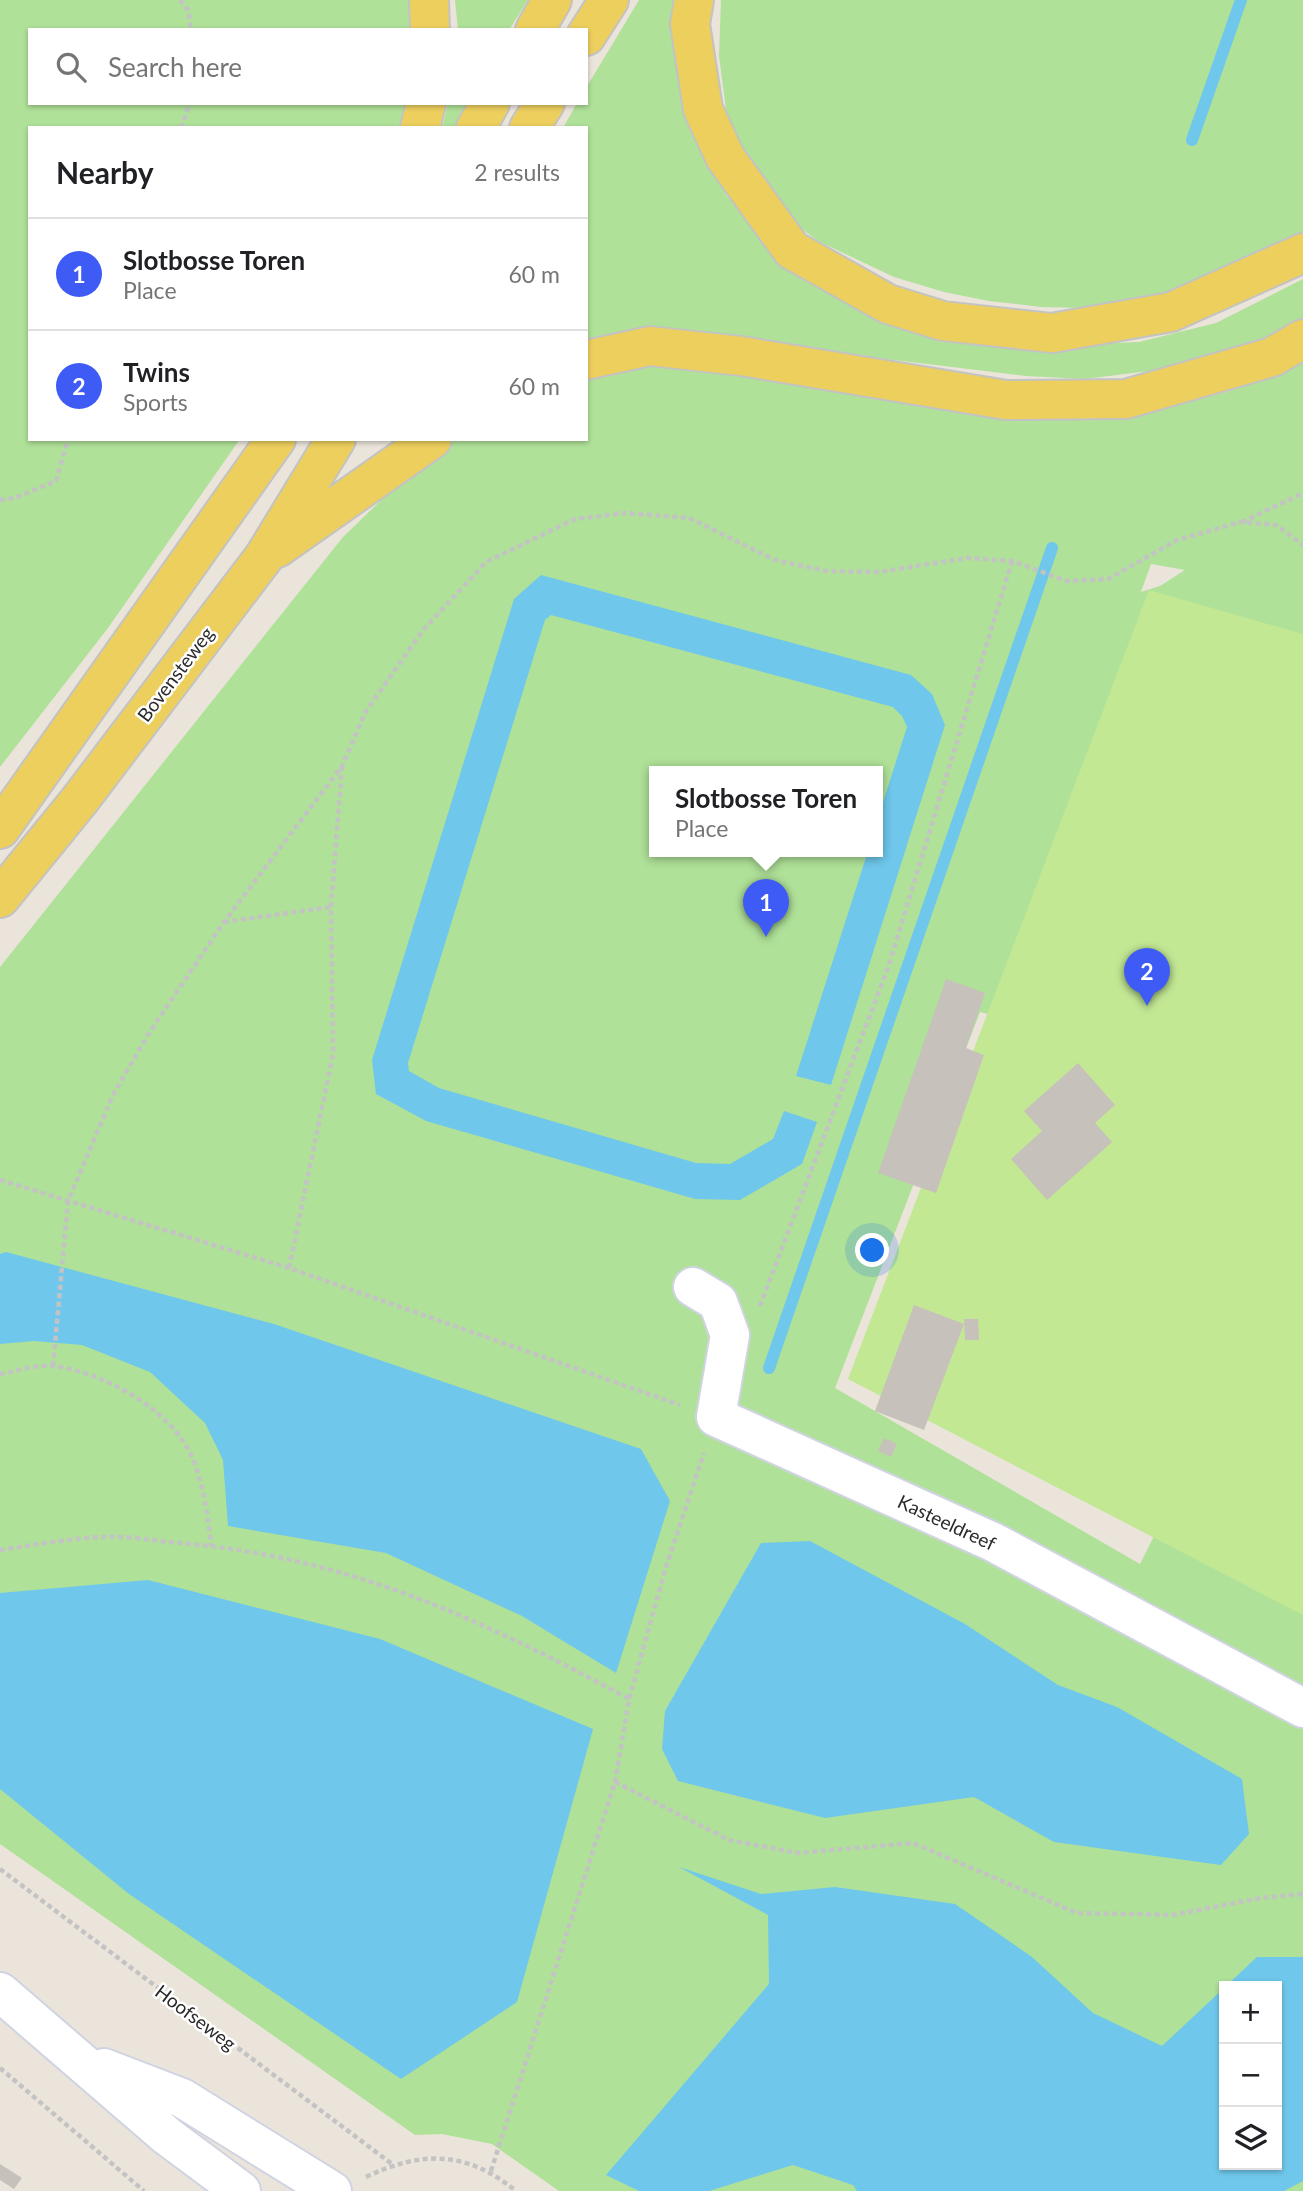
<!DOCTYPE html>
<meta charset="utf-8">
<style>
:root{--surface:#fff;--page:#f2f2f2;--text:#202124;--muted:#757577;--line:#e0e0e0;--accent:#3e5bf5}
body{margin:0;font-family:Lato,sans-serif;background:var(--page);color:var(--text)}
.controls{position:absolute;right:21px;bottom:21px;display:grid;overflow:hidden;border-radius:0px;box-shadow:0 2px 5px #0004}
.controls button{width:63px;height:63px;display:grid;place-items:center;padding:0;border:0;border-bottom:2px solid var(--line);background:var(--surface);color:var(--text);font:35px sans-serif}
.you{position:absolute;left:873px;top:1251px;width:24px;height:24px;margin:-18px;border:5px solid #fff;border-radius:50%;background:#1a73e8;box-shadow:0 0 0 10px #1a73e833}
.badge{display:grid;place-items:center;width:46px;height:46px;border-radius:50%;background:var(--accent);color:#fff;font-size:23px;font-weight:700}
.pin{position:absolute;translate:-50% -58px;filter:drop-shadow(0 2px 4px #0008)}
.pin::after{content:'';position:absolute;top:37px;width:24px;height:21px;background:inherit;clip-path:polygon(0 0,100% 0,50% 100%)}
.popup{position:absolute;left:649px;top:766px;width:234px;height:91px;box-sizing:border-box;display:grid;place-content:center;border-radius:0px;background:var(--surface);filter:drop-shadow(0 2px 5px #0005);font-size:23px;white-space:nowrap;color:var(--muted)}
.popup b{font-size:26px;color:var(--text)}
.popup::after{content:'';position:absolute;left:50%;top:100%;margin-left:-14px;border:14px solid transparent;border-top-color:var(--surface)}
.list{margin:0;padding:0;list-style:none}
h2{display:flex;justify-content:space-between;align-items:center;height:91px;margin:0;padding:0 28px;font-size:30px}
h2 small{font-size:23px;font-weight:400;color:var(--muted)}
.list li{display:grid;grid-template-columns:46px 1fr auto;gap:21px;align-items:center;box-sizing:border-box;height:112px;padding:0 28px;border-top:2px solid var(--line)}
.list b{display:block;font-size:26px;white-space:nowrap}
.list p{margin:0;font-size:23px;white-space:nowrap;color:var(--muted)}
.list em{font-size:23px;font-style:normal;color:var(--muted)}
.icon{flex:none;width:38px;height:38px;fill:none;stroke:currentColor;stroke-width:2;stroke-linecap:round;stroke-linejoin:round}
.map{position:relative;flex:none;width:1303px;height:2191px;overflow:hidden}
.search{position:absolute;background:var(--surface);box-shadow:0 2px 5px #0004;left:28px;top:28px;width:560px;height:77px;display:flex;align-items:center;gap:18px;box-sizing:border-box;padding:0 24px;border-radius:0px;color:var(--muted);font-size:26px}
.panel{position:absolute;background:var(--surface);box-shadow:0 2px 5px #0004;left:28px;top:126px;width:560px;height:315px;border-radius:0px}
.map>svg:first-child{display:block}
</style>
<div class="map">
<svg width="1303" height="2191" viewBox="0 0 1303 2191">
<rect width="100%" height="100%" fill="#ebe4db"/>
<g fill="#afe198" fill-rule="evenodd">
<polygon points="0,0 410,0 413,30 30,30 30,103 409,103 403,128 30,128 30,439 240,439 108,628 0,767"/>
<polygon points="455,0 528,0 509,30 458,30"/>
<polygon points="639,0 673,0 673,27 687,124 726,195 773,248 1051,346 1139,342 1216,323 1303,279 1303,323 1253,345 1165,369 1085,379 1026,376 853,355 624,334 586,340 586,128 563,128 577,103 586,103 586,88"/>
<polygon points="721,0 1303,0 1303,241 1163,297 1088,308 1041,307 989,301 944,292 894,277 818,241 794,223 737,144 727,117 719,56"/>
<polygon points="448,103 469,103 455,128 442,128"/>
<path d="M1303,360V2191H559L492,2144L442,2134L415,2135L0,1844V967L343,537L404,478L452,439H586V373L643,366L672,367L918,401L1168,407L1227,392ZM1151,564L1185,570L1160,586L1141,592ZM654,771H878V851H654ZM980,1012L1179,1065L1174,1496L1140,1564L835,1388ZM1224,1986H1277V2165H1224Z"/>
</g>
<polygon fill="#c2e894" points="1149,590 1303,634 1303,1615 848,1379"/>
<g fill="#6fc7eb">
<polygon points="541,575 911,675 932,694 945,725 831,1085 796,1076 868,851 878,851 878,818 907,727 902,716 893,707 551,615 545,620 408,1063 409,1071 439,1088 696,1163 730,1164 773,1139 784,1111 817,1122 802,1164 740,1200 695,1199 426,1121 376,1094 372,1060 514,599"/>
<polygon points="6,1252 274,1324 641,1449 670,1501 616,1673 522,1616 386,1553 228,1526 223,1460 205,1423 150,1372 82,1345 34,1341 0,1344 0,1254"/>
<polygon points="810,1541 965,1624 1058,1685 1117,1707 1242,1779 1249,1834 1221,1865 1054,1842 974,1797 825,1818 678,1781 662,1749 665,1711 761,1543"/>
<polygon points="148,1580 380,1639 593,1729 517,2002 401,2079 129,1894 0,1789 0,1593"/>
<polygon points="679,1867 761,1894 835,1887 955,1904 1032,1957 1093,2013 1162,2046 1224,1988 1224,2165 1277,2165 1277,1986 1226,1986 1257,1957 1303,1957 1303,2181 1284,2191 857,2191 853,2185 793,2165 709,2191 639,2191 606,2175 769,1984 768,1915"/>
</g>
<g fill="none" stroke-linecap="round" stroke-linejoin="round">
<g stroke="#6fc7eb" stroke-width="12">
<polyline points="1192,140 1241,0"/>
<polyline points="769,1368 1052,548"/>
</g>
</g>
<g fill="#c6c1ba">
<polygon points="946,979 985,993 966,1048 984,1055 936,1193 878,1173"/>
<polygon points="1078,1063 1115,1105 1095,1123 1112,1142 1047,1200 1011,1159 1042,1131 1024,1111"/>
<polygon points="914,1305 964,1324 924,1430 875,1411"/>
<polygon points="964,1319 978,1319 979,1340 965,1340"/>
<polygon points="884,1438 897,1444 891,1457 878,1451"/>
<polygon points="0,2164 22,2178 14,2189 0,2180"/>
</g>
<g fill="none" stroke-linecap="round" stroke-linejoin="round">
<g stroke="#d0d3e2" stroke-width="42">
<g id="minor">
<polyline points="693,1287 718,1302 730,1335 716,1417 993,1542 1303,1708"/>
<polyline points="0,1992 167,2136 241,2191"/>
<polyline points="104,2068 182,2098 332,2191"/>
</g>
</g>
<g stroke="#c3c3c3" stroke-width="42">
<g id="major">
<polyline points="429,0 430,30"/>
<polyline points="694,0 690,24 703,109 725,157 792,250 888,304 943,321 1052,333 1171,312 1303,253"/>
<polyline points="535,30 552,0"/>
<polyline points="586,36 609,0"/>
<polyline points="420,128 426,103"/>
<polyline points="476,128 490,103"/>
<polyline points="529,128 545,103"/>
<polyline points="586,360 650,346 741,356 1006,400 1126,399 1272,357 1303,339"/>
<polyline points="277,548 432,439"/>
<polyline points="0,829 276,439"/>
<polyline points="0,898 79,801 264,557 336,439"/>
</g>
</g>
<g stroke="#c3c3c3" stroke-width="4.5" stroke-dasharray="5 3.5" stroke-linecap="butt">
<polyline points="180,0 188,10 191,30"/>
<polyline points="181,128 190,103"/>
<polyline points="0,500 15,498 56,481 68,439"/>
<polyline points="1242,522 1303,493"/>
<polyline points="224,922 331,907"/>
<polyline points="0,1180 289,1268 680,1405"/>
<polyline points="289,1268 333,1054 331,907 342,766"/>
<polyline points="760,1306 889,965 1012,561"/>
<polyline points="53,1366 68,1201 113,1095 149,1033 224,922 342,766 366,711 424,629 486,562 575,519 625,513 689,518 775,560 826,571 879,572 967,558 1012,561 1067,581 1108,579 1177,540 1241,522 1276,525 1303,545"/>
<path d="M0,1374C17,1371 36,1364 53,1366C103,1372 171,1409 192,1457C204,1486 208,1515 211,1546"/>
<path d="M0,1550C33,1545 67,1539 100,1537C126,1535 154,1541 180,1543C351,1558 481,1619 629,1699"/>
<polyline points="615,1782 729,1840 798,1853 913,1843 1077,1913 1173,1915 1260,1898 1303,1894"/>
<polyline points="0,1869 392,2164"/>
<polyline points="0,2068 144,2191"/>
<polyline points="491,2171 615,1782 629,1699 666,1567 704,1453"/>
<path d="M366,2177C423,2150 467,2151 516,2191"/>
</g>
<use href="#minor" stroke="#fff" stroke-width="38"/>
<use href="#major" stroke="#edcf5e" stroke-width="38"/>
</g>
<g text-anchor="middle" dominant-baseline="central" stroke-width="5" stroke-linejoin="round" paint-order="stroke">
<g font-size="19" fill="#292929" stroke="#fff">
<text transform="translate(175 674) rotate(-53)">Bovensteweg</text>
<text transform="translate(947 1522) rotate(25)">Kasteeldreef</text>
<text transform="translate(196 2017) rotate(37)">Hoofseweg</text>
</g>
</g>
</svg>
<div class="controls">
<button>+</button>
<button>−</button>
<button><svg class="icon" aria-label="layers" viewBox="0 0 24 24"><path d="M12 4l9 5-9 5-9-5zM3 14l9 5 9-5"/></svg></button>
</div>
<div class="you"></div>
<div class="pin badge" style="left:766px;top:937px">1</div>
<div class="popup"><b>Slotbosse Toren</b>Place</div>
<div class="pin badge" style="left:1147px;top:1006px">2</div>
<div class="search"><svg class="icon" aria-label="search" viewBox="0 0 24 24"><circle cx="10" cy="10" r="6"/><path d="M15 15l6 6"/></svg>Search here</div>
<section class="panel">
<h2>Nearby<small>2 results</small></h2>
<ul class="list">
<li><span class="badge">1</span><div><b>Slotbosse Toren</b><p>Place</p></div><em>60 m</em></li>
<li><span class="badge">2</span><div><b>Twins</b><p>Sports</p></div><em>60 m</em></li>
</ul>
</section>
</div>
